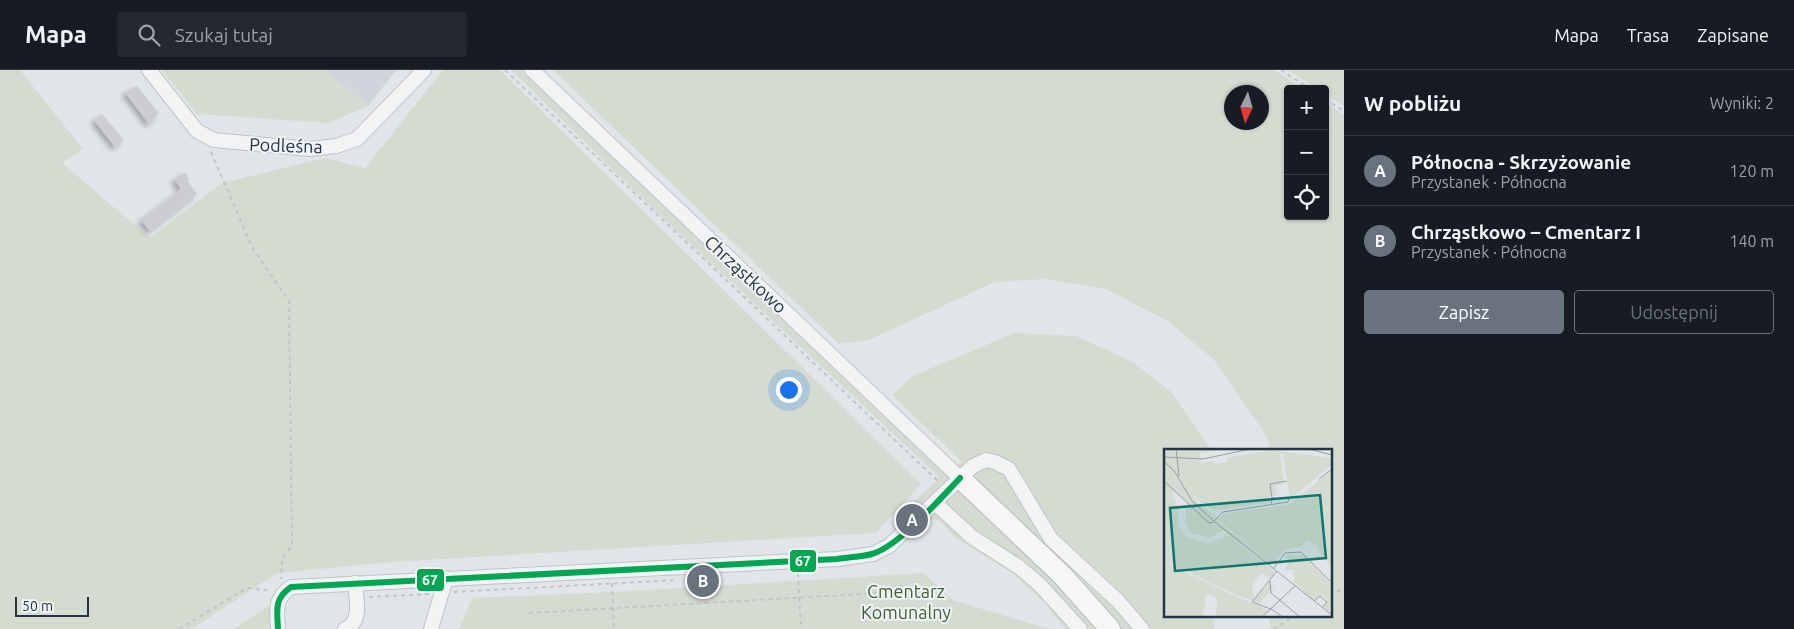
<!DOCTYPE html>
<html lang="pl">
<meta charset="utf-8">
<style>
:root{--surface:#171b24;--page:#242831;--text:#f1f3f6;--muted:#9ea1a6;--line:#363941;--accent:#68737d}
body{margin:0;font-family:Ubuntu,sans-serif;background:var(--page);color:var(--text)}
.controls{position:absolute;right:15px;top:15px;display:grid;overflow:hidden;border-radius:5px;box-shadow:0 1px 4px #0004}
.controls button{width:45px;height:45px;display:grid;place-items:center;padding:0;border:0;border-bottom:1px solid var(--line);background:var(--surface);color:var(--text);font:25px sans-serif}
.compass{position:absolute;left:1224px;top:15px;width:45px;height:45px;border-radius:50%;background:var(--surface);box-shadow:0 1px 4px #0004;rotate:185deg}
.scale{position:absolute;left:15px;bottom:12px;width:74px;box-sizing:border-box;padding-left:5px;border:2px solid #273543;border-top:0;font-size:14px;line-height:18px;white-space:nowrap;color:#273543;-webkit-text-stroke:4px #f0f4f7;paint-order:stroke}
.you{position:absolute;left:788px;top:319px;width:18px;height:18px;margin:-12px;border:4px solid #fff;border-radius:50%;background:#1a73e8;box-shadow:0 0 0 8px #1a73e833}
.badge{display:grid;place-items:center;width:32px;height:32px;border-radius:50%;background:var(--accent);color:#fff;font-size:16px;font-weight:700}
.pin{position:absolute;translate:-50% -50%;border:2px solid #fff;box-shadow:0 1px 5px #0006}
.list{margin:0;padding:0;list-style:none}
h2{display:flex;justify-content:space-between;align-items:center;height:65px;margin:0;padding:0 20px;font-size:21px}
h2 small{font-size:16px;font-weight:400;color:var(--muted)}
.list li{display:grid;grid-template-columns:32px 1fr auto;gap:15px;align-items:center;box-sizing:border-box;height:70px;padding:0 20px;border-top:1px solid var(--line)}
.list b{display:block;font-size:19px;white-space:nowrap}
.list p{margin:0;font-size:16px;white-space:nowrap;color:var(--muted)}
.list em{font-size:16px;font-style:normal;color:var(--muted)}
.actions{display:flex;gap:10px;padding:15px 20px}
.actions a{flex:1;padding:11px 0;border:1px solid var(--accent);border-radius:5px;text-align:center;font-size:18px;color:var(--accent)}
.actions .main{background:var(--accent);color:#fff}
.icon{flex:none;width:28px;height:28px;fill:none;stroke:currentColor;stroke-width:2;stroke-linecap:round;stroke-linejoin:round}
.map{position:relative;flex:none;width:1344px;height:559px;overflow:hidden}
header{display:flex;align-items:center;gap:30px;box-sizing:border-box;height:70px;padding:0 25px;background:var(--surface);border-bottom:1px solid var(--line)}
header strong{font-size:24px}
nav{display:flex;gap:28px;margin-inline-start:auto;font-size:18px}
.search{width:350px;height:45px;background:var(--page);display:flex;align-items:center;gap:12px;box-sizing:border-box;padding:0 18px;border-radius:5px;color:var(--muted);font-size:19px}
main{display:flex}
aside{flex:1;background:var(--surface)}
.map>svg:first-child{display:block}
</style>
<header>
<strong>Mapa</strong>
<div class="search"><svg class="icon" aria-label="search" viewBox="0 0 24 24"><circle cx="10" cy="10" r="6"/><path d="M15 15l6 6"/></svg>Szukaj tutaj</div>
<nav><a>Mapa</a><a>Trasa</a><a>Zapisane</a></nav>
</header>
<main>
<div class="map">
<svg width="1344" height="559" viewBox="0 0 1344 559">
<defs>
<filter id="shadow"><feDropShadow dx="-3.5" dy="3.5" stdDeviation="2.5" flood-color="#0004"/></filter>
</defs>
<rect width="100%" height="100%" fill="#e2e5e8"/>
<polygon fill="#d0d5db" points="325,0 396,0 368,36"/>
<g fill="#d4dcd2" fill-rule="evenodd">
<polygon points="0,0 20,0 83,79 62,93 150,168 222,113 325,88 365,98 443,0 500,0 921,414 876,463 393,492 277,503 192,559 0,559"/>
<polygon points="162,0 325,0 368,36 328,53 197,44"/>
<polygon points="511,0 524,0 942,397 944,404 962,392 892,325 913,306 1014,263 1076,266 1131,291 1170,321 1207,373 1209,380 1165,380 1165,545 1214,545 1214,559 1066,559 1053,545 1050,538 1014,504 957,469 938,449 927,451 911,435 939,408 938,406 645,131"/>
<path d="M553,0H1274L1304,19H1288V146H1325V32L1344,45V559H1271L1269,546L1330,545V380H1271L1266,365L1214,290L1168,251L1105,219L1045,209L995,212L869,270L839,274ZM1232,22H1262V52H1232Z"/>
<polygon points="1288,0 1344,0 1344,36 1325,24 1325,19 1317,19"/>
<polygon points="923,503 953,530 1049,559 459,559 472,528 612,522"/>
<polygon points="271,534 273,559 234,559"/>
</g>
<g fill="#cbcdd0" filter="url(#shadow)">
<polygon points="137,16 159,43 149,54 125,22"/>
<polygon points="102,44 124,70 115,77 94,50"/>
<polygon points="185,102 189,109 187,110 197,124 150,161 141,150 181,119 174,109"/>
</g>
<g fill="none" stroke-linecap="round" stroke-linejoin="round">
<g stroke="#c0c3c6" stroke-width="16">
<g id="minor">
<polyline points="149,0 197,61 214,70 310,79 336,76 357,69 424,0"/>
<polyline points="532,0 960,408"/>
<polyline points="935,433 972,467 1019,497 1039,514 1080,559"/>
<path d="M278,559C277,539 274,529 291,517L837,489L873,484L889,476L973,396L986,390L995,392L1009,399L1051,469L1118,531L1142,559"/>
<path d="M345,559C363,552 356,528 355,513"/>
<polyline points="431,559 446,508"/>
</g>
</g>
<g stroke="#b4b8bd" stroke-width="22">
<polyline id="highway" points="960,408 1062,505 1110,559"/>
</g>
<g stroke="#c1c5c8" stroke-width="2" stroke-dasharray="4 4" stroke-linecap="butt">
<polyline points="505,0 939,412"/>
<polyline points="1281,0 1310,19"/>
<polyline points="1325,29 1344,41"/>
<polyline points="211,82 252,177 289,231 292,475 282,489 281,509"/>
<polyline points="798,503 801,559"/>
<polyline points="612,513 614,559"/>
<polyline points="454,522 677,510"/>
<polyline points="1330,526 1344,518"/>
<polyline points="369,527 429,524"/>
<polyline points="529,543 879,523"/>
<polyline points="179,559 247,518 271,521"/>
<polyline points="1273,559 1297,545"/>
</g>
<use href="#minor" stroke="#f2f3f4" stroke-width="14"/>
<use href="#highway" stroke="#f6f6f7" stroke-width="20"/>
<g stroke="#f0f4f7" stroke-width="10">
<path id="bus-1" d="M278,559C277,539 274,529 291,517L837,489C849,487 861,487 872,484C899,476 940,429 960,408"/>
</g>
<use href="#bus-1" stroke="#00a651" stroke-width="6"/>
</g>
<g text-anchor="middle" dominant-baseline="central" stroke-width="4" stroke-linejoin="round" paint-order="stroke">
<g font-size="18" fill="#273543" stroke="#f0f4f7">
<text transform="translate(286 75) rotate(2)">Podleśna</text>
<text transform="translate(746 204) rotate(43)">Chrząstkowo</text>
</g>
<g font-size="18" fill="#426033" stroke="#f0f4f7">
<text x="906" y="521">Cmentarz<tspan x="906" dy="21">Komunalny</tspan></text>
</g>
</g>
<g transform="translate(1164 379)">
<rect width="168" height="168" fill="#e2e5e8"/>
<path d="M0,0H63L36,4L37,14L50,12L51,15L62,13L63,9L107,1L167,9V16L126,51L119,4L116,5L120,35L112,37L113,46L106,47L104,54L53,61L38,56L28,44L35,55L55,69L53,72L110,118L59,81L46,89L27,84L21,73L23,53L8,41L14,60V76L23,88L43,95L65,86L111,123L106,130L98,124L88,136L90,151L105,134L110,137L95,155L56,139L0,111ZM164,24L167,25V117L152,100L154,98L144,91L136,98L120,101L108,116L54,71L59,65L126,55ZM125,106H139L167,135L166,163L160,158L163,150L158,146L149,151L130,133V121H120L126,112L120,108ZM0,112L55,140L106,162L97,167H52L53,149L43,145L38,167H0Z" fill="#d4dcd2"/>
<path fill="none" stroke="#979fa6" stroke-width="1" d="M12,0L15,27M145,0L168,6M0,8L39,10L86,0M0,12L11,23L28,52L50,72M155,30L168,20M0,32L45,74L50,73M108,49L106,35L123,32M107,56L108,49L117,50M50,72L59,63L124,53L125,48M51,73L168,166M109,120L121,104L137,103L168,134M113,122L88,153L109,161L117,167M106,132L107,144L135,167M150,152L156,147L163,153L158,159M99,167L131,137"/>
<path fill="#0f766e" fill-opacity="0.15" stroke="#0f766e" stroke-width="2.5" d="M156,46L162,109L11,122L6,59Z"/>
<rect width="168" height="168" fill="none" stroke="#273543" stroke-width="2.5"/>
</g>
<g stroke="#f0f4f7" stroke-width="2">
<rect x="789" y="479" width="28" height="24" rx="5" fill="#00a651"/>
<rect x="416" y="498" width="29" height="24" rx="5" fill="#00a651"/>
</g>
<g font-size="14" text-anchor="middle" font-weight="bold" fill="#fff">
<text x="803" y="496">67</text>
<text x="430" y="515">67</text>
</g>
</svg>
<div class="controls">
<button>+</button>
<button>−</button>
<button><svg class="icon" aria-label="locate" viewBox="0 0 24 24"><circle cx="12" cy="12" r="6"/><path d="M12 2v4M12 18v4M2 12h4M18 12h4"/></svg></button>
</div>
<svg class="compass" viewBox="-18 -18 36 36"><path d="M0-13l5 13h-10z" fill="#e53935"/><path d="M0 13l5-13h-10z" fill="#9ea1a6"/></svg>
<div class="scale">50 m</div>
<div class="you"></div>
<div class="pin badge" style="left:912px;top:450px">A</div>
<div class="pin badge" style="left:703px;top:511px">B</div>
</div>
<aside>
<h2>W pobliżu<small>Wyniki: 2</small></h2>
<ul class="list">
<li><span class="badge">A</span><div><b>Północna - Skrzyżowanie</b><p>Przystanek · Północna</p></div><em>120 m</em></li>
<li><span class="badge">B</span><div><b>Chrząstkowo – Cmentarz I</b><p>Przystanek · Północna</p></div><em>140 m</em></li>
</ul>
<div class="actions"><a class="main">Zapisz</a><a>Udostępnij</a></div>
</aside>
</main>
